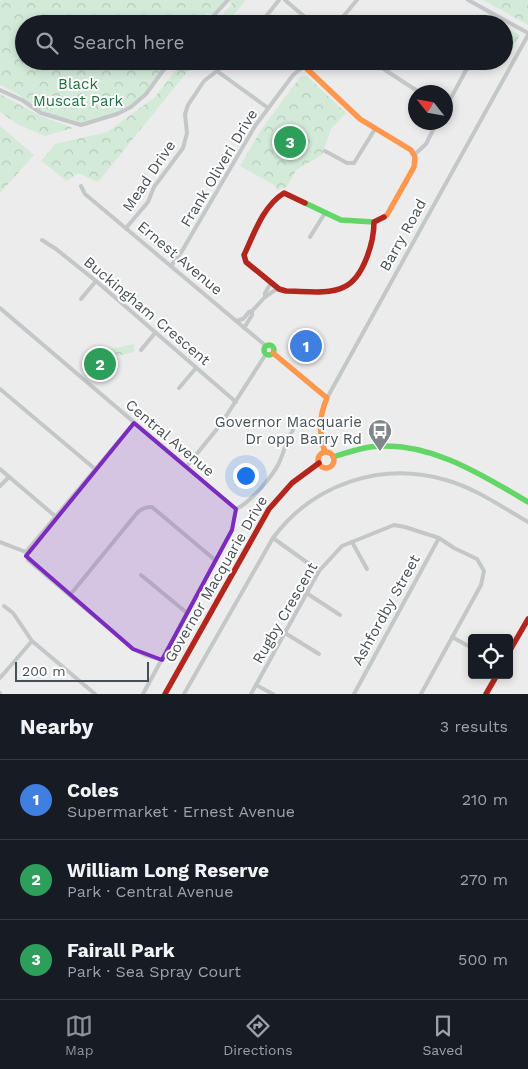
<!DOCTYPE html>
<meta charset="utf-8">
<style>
:root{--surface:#171b24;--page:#20242c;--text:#f1f3f6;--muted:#9ea1a6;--line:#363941;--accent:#8c9099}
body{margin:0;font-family:"Work Sans",sans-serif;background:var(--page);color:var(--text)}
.controls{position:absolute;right:15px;bottom:15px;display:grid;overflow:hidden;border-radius:5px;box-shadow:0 2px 8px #0003}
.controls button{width:45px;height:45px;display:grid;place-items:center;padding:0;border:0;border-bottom:1px solid var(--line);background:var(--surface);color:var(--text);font:25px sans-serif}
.compass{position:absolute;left:408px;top:85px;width:45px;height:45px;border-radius:50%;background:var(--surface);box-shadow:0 2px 8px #0003;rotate:301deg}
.scale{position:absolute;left:15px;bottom:12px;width:134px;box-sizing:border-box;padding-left:5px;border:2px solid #465056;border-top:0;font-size:14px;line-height:18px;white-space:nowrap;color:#465056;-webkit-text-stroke:4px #fff;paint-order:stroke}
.you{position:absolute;left:245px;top:475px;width:18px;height:18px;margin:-12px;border:4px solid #fff;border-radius:50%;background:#1a73e8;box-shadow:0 0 0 8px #1a73e833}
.badge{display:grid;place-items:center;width:32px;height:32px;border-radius:50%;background:var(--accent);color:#fff;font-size:16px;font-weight:700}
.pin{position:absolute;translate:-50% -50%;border:2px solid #fff;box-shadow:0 1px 5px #0006}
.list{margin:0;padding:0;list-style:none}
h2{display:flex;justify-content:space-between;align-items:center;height:65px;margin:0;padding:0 20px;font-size:21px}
h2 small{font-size:16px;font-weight:400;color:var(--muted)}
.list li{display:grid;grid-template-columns:32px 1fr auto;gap:15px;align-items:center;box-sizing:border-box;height:80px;padding:0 20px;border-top:1px solid var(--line)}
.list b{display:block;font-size:19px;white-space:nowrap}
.list p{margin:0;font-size:16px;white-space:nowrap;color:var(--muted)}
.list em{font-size:16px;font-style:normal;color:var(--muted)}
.icon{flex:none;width:28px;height:28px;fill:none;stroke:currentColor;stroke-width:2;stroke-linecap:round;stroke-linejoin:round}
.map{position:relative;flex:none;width:528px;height:694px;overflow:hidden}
.search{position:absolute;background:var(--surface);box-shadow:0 2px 8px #0003;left:15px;right:15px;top:15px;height:55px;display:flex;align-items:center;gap:12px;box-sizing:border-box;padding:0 18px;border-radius:28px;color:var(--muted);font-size:19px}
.sheet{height:305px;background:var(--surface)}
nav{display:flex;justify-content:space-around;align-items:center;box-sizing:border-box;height:70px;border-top:1px solid var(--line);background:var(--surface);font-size:14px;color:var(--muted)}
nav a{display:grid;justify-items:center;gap:2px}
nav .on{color:var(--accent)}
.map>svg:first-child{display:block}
</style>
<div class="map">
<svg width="528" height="694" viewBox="0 0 528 694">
<defs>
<pattern id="forest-crowns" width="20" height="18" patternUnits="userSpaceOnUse" patternTransform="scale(1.25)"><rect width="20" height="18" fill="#d3ead9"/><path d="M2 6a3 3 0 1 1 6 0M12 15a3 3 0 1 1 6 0" fill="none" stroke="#b6cabc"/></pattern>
</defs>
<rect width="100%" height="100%" fill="#edecec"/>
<g fill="url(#forest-crowns)">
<polygon points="3,0 246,0 226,24 214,24 232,4 228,0 215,15 206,13 206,24 24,24 24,61 170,61 146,94 124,111 81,125 41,113 18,94 0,85 0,1"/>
<polygon points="483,0 528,0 528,25"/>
<polygon points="504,27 520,35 508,56 504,54"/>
<polygon points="183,61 196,61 98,182 78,173 67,181 41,161 55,144 107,132 155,97"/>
<polygon points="307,76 346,113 331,129 322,155 296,170 287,187 277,190 274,185 240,166 261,130 300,77"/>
<polygon points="0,94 41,116 73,128 45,136 17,124 0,112"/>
<polygon points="0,126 34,155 0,193"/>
<polygon points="134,344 134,352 114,357 92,377 88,371 106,350"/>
</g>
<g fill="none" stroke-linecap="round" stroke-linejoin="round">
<g stroke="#c4c7c7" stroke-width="4">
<polyline points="285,0 313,24"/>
<polyline points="468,0 528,33"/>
<polyline points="206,24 228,0"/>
<polyline points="260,24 279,0"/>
<polyline points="337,24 357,0"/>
<polyline points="377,63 385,70 419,92"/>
<polyline points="0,90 22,100 41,113 81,125 117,114 131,107 146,94 170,61"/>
<polyline points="446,107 471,61"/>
<polyline points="325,151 347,163 354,163 375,129"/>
<polyline points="414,155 426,144 437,122"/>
<polyline points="81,186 85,194 266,346"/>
<polyline points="126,228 148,202 154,187 183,148 187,133 185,114 188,105 204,81 217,71 268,108"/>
<polyline points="310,237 325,213"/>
<polyline points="42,240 56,249 96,281 236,402"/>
<polyline points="171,266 182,251 255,126 293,75 304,66 307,61"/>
<polyline points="265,297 265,293 271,283"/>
<polyline points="81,299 96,281"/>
<polyline points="0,308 236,509"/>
<polyline points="236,321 243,319 249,312 252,311 265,297 278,288"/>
<polyline points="244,328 252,315 252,311"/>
<polyline points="141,350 155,333"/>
<polyline points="179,388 196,368"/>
<polyline points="0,389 95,469"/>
<polyline points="327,398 528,35"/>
<polyline points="187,466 221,424 266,354"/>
<polyline points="0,469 55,516"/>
<polyline points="0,486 9,477"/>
<path d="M236,509C250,503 272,477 279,463C284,452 286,441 293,430"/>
<polyline points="273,538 319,571"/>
<polyline points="0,542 26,552"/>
<polyline points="352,542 367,569"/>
<polyline points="26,552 28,560 133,649 145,655 162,660"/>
<polyline points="26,552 134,423"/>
<polyline points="141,575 187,613"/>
<polyline points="308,594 340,615"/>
<path d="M70,595L137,513C141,509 146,507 152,507L215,560"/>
<polyline points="4,606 13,613 32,641 95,694"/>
<polyline points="285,633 319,654"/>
<polyline points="452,637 472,648"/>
<polyline points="0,678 32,641"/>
<polyline points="256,685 273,694"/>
<polyline points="0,693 0,694"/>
<polyline points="143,694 232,530 236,509"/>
<path d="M184,694L273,538C313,484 381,461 446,480C475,488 502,507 528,522"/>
<polyline points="251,694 319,571 342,546 394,525 405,527 439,538 454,548 477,559 484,571 481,585 421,694"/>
<polyline points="354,694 439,538"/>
</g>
<g stroke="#63d668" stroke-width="5.5">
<polyline points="305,203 341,220 374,222"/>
<circle cx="269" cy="350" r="5"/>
<path d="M333,457C345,453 358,449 370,447C428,440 481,474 528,502"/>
</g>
<g stroke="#ff974d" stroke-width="5.5">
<polyline points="304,66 360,119 411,150 415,157 414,167 387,215 384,217"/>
<path d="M273,353L327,398C319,416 318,433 325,452"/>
<circle cx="326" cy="460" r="8"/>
</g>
<g stroke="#b3261e" stroke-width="5.5">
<path d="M305,203L284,193C263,206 254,234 244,255L246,262L279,289L286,291C304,291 328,295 344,287C364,278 374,241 374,222L384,217"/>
<polyline points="509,652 528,619"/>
<polyline points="165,694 269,509 292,483 319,463"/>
<polyline points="486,694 497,675"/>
</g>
</g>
<path fill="#7b2cbf" fill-opacity="0.2" stroke="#7b2cbf" stroke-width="4" stroke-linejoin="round" d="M134,423L236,509L232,530L162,660L133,649L26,556Z"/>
<defs>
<g id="bus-pin" transform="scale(1.25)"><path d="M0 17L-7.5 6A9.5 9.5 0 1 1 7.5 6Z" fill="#80878a" stroke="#fff"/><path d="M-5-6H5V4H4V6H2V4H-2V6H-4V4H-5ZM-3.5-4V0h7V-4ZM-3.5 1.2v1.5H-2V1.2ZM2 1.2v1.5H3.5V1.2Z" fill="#fff"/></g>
</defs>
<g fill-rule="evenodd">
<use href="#bus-pin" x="380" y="431"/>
</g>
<g text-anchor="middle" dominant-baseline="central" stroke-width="4" stroke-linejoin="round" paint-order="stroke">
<g font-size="15" fill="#206f3e" stroke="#fff">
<text x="78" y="84">Black<tspan x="78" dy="17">Muscat Park</tspan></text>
</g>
<g font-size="15" fill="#465056" stroke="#fff">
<text transform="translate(219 168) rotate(-59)">Frank Oliveri Drive</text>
<text transform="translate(149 176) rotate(-56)">Mead Drive</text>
<text transform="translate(403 235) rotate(-61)">Barry Road</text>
<text transform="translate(180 258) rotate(40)">Ernest Avenue</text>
<text transform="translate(147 311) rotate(40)">Buckingham Crescent</text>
<text transform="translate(170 438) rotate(40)">Central Avenue</text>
<text transform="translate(216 579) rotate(-60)">Governor Macquarie Drive</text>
<text transform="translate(386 610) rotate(-61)">Ashfordby Street</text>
<text transform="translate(285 613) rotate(-60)">Rugby Crescent</text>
</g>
<g font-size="15" fill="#465056" stroke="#fff" text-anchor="end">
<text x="362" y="422">Governor Macquarie<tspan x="362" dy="17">Dr opp Barry Rd</tspan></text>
</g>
</g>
</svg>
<div class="controls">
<button><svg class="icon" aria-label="locate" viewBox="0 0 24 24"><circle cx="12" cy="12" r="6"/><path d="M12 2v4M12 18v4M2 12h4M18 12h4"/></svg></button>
</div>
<svg class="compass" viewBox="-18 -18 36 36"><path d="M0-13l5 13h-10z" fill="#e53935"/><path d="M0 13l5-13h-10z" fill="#9ea1a6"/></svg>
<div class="scale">200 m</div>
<div class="you"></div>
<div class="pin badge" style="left:306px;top:346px;background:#3f7fe0">1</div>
<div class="pin badge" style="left:100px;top:364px;background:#2e9e5b">2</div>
<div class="pin badge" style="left:290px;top:142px;background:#2e9e5b">3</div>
<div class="search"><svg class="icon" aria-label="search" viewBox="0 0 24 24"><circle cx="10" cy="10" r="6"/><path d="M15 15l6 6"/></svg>Search here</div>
</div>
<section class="sheet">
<h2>Nearby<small>3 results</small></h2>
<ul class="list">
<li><span class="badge" style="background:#3f7fe0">1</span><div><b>Coles</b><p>Supermarket · Ernest Avenue</p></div><em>210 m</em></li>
<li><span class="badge" style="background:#2e9e5b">2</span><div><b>William Long Reserve</b><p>Park · Central Avenue</p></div><em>270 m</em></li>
<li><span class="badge" style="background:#2e9e5b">3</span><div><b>Fairall Park</b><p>Park · Sea Spray Court</p></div><em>500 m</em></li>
</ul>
</section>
<nav>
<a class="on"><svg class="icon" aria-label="map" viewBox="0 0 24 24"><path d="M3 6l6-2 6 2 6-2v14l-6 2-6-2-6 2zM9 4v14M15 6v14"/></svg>Map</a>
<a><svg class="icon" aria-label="directions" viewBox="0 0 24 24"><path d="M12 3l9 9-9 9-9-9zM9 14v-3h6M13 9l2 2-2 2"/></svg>Directions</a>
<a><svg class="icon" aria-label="saved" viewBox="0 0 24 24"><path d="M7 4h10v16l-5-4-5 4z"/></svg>Saved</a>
</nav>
